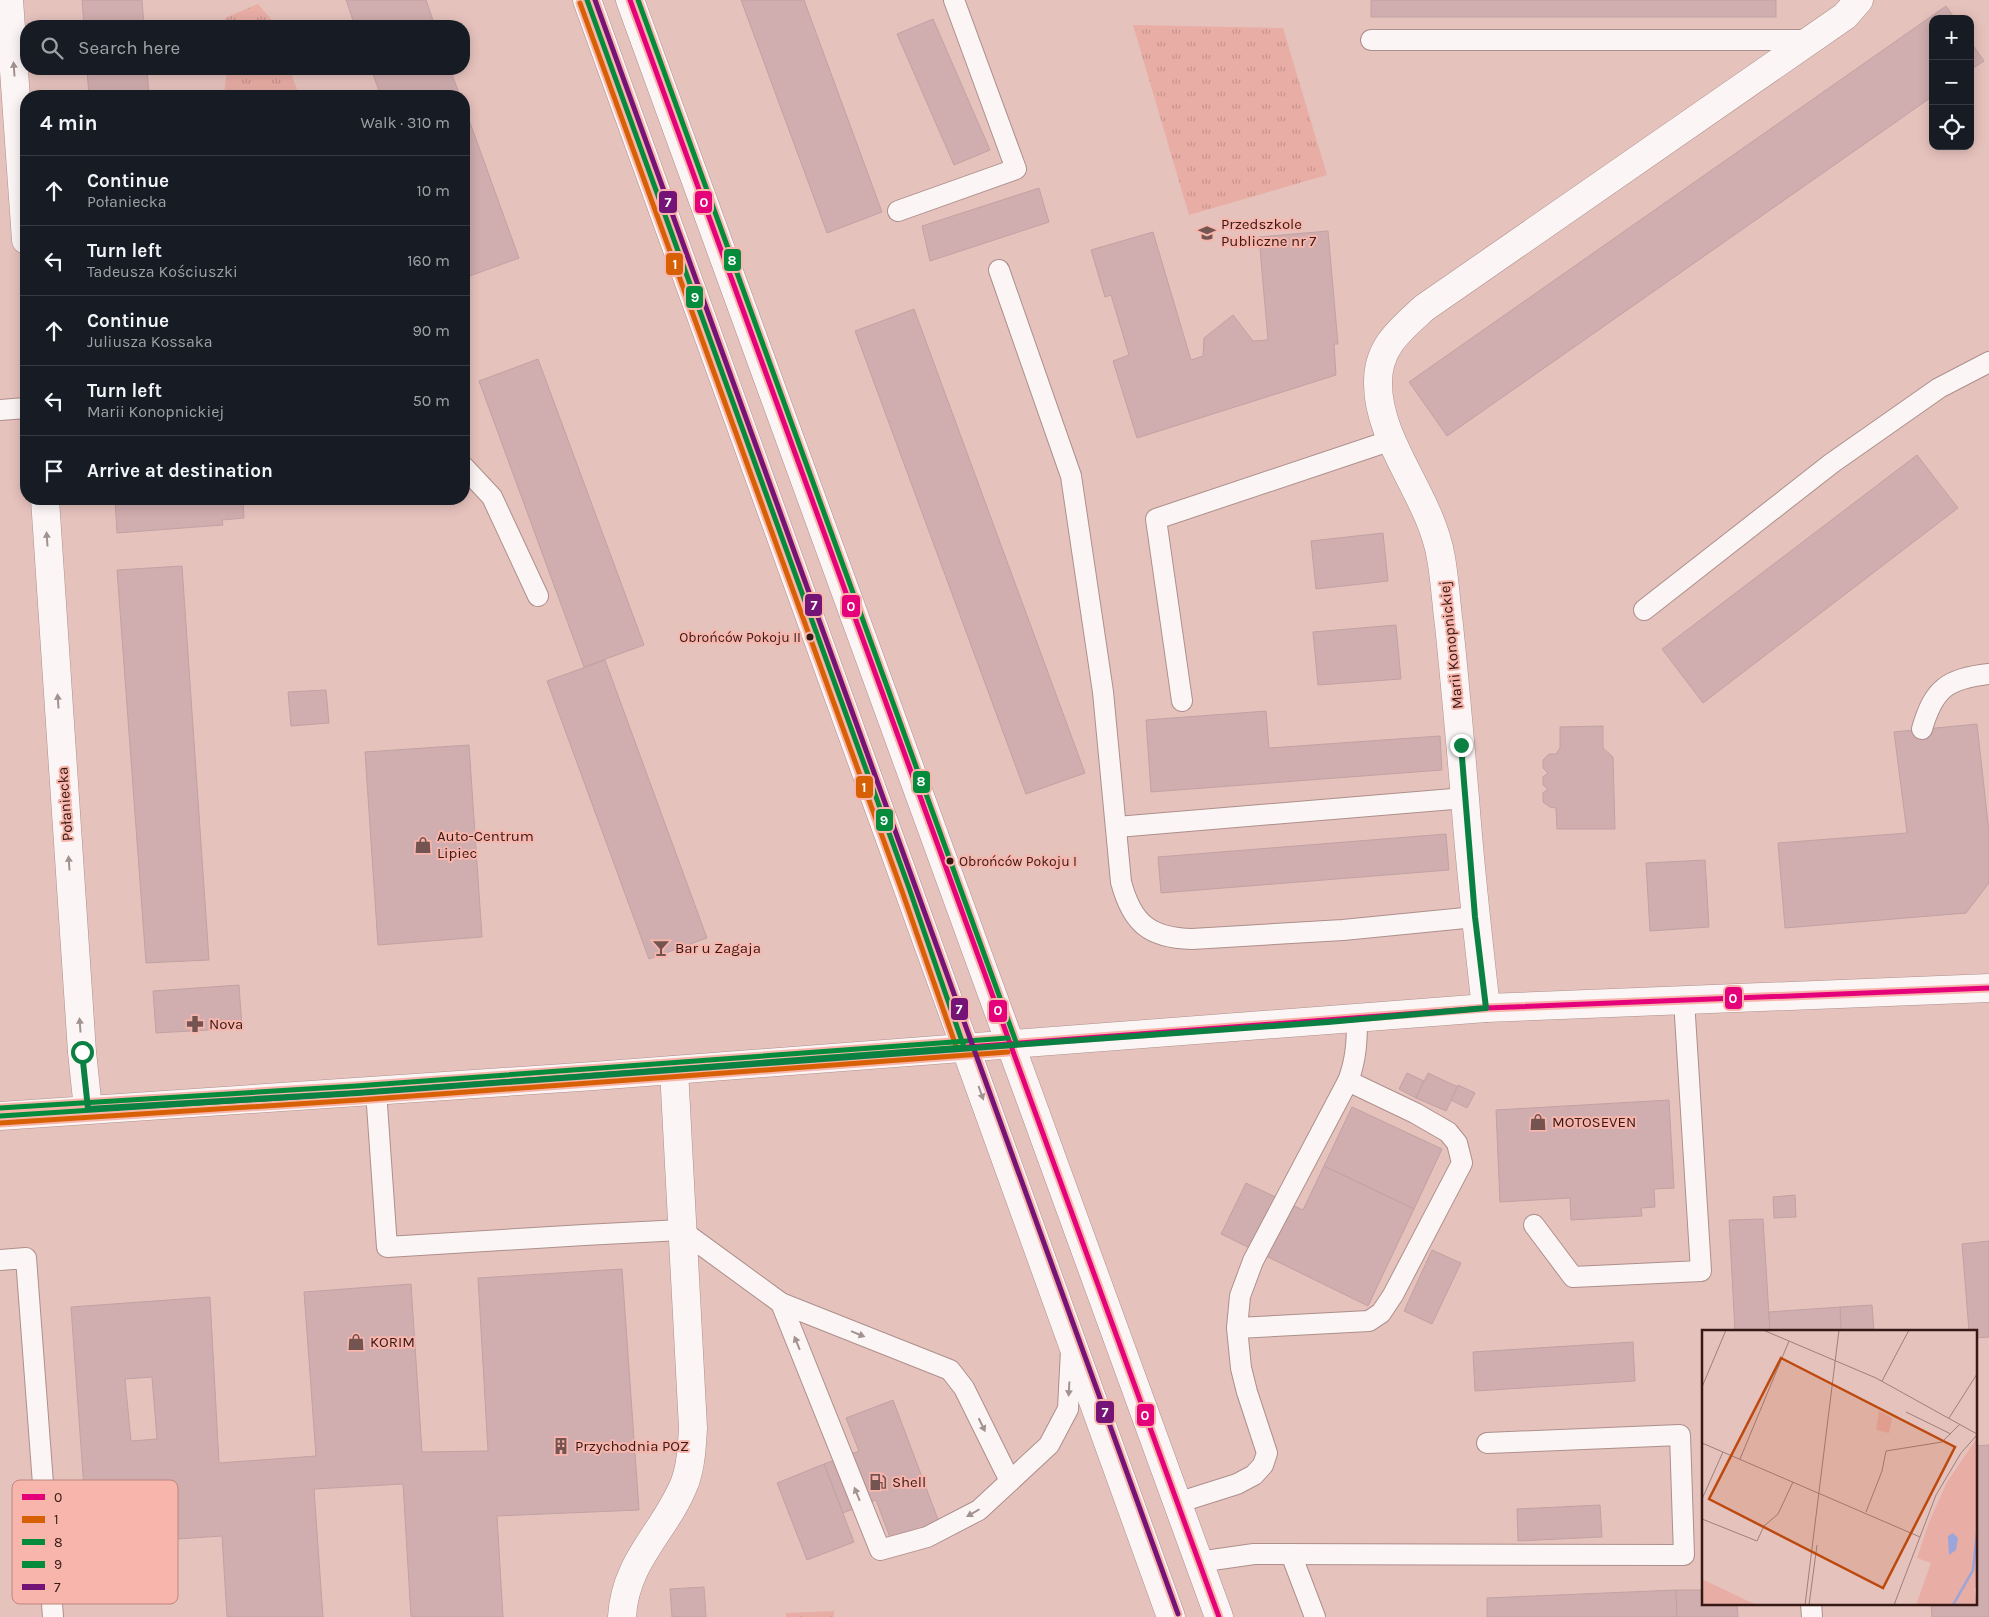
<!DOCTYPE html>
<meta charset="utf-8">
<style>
:root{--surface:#171b24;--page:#20242c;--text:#f1f3f6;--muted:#9ea1a6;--line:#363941}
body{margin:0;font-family:Karla,sans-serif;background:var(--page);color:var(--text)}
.controls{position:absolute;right:15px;top:15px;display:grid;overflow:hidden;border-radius:10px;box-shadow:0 2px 12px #0003}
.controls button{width:45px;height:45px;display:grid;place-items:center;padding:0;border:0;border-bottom:1px solid var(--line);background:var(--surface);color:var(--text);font:25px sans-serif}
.stop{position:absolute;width:15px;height:15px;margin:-11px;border:4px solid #0b8043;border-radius:50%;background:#fff}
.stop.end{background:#0b8043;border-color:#fff;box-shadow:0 1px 5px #0008}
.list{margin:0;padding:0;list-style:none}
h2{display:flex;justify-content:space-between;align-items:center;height:65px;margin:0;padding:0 20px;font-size:21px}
h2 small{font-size:16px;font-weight:400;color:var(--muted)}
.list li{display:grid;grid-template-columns:32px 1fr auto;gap:15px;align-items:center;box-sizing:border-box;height:70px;padding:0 20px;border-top:1px solid var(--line)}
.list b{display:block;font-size:19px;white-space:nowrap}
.list p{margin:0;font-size:16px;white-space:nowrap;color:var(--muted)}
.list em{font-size:16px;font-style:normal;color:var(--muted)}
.icon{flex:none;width:28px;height:28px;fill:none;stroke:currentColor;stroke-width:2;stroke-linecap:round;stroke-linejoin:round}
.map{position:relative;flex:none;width:1989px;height:1617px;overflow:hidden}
.search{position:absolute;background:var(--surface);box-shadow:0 2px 12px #0003;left:20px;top:20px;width:450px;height:55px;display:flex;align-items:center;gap:12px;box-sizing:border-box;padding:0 18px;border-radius:20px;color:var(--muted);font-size:19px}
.panel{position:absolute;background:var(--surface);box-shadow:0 2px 12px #0003;left:20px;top:90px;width:450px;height:415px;border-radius:20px}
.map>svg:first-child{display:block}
</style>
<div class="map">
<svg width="1989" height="1617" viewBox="0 0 1989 1617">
<defs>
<pattern id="park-tufts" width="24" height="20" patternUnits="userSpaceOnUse" patternTransform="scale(1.25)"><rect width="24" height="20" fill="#e8ada5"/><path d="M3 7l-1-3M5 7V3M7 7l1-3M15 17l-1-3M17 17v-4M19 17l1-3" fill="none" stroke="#c8948d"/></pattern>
</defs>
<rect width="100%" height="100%" fill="#e6c2bd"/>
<g fill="url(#park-tufts)">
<polygon points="258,4 277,26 226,26 225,18"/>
<polygon points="1133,25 1283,28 1327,175 1189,215"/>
<polygon points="227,69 290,69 299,96 224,96"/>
<polygon points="834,1611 834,1617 786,1617 786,1613"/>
</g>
<g fill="#d0adaf" stroke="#c1a2a2" fill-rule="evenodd">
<polygon points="82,0 142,0 144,26 84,26"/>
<polygon points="346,0 426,0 435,26 355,26"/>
<polygon points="741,0 804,0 882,212 827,233"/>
<rect x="1371" y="0" width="405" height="17"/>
<polygon points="1946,6 1955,19 1933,19 1933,96 1447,436 1409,382"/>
<polygon points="933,19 990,150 954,165 897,34"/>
<polygon points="1970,41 1984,61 1970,70"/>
<polygon points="87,69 147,69 149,96 89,96"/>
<polygon points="371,69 450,69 460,96 381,96"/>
<polygon points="464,106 519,258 464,278"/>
<polygon points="1039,188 1049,222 930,261 922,226"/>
<polygon points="1328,231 1338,344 1334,344 1336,375 1137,438 1113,361 1129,355 1111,295 1105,297 1091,250 1153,232 1191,360 1203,356 1204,338 1233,315 1253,341 1268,340 1259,237"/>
<polygon points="914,309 1085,773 1026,794 855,331"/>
<polygon points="538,359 644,645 584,667 479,381"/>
<polygon points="1917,455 1958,508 1703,703 1662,649"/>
<polygon points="115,499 243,499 244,518 222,520 223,525 117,533"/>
<polygon points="1383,533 1388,581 1316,589 1311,541"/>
<polygon points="182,566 209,960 146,963 117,570"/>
<polygon points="1396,625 1401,679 1318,685 1313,632"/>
<polygon points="605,660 707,938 649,959 547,681"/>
<polygon points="326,690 329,723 291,726 288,692"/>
<polygon points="1266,711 1269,748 1440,736 1442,770 1151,792 1146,720"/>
<polygon points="1977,724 1989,832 1989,883 1966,913 1785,928 1778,843 1907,833 1894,732"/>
<polygon points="1603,726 1603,748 1613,757 1615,829 1557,829 1556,808 1550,807 1543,802 1543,793 1548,789 1543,785 1543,777 1548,773 1543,768 1543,760 1549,754 1556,754 1560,748 1560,727"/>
<polygon points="469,745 482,937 378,945 365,752"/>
<polygon points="1446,834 1449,870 1161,893 1158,857"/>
<polygon points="1705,860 1709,927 1650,931 1646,863"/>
<polygon points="239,985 242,1028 156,1033 153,991"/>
<polygon points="1407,1073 1424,1081 1416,1098 1399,1089"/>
<polygon points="1428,1073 1458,1087 1446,1111 1416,1098"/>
<polygon points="1458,1085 1475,1093 1467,1108 1451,1100"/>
<polygon points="1669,1100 1674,1188 1654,1189 1655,1207 1641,1208 1642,1216 1571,1220 1570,1198 1500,1202 1496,1110"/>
<polygon points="1352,1107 1442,1149 1414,1209 1324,1166"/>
<polygon points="1324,1166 1414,1209 1368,1306 1221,1234 1246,1183 1303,1210"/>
<polygon points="1795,1195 1796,1217 1774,1218 1773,1197"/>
<polygon points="1763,1219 1770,1331 1735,1331 1729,1220"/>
<polygon points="1989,1241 1989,1337 1975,1338 1975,1331 1969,1331 1962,1244"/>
<polygon points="1432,1250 1461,1263 1432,1324 1404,1311"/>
<path d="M622,1269L639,1510L497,1516L503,1617H411L403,1484L314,1489L323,1617H227L222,1536L88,1545L71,1307L210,1297L219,1463L316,1456L304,1292L411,1284L422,1452L488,1451L478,1278ZM152,1377L157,1439L131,1441L125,1379Z"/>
<polygon points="1872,1305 1874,1331 1841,1331 1840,1307"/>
<polygon points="1840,1307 1841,1331 1770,1331 1769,1312"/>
<polygon points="1633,1342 1635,1381 1475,1391 1473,1352"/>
<polygon points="893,1400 939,1522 891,1540 876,1500 843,1513 824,1464 859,1451 846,1418"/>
<polygon points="1989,1445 1989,1617 1932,1617 1931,1603 1975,1603 1975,1446"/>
<polygon points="824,1464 854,1542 807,1560 777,1483"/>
<polygon points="1600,1505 1602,1537 1518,1541 1517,1509"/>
<polygon points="704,1587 706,1617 672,1617 670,1589"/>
<polygon points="1676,1590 1677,1617 1487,1617 1487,1598"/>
<polygon points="1676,1590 1703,1590 1703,1603 1737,1603 1738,1617 1677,1617"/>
</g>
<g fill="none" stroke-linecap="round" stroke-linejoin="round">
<g stroke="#ad8f8b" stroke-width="22">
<g id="lane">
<polyline points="1371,40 1811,40"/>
<polyline points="898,211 1016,169 954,0"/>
<path d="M999,270L1071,476L1103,692L1121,882C1132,923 1149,938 1192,939L1343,930L1475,917"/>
<polyline points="0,410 26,408"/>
<polyline points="464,467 492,497 538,596"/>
<polyline points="1644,610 1832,463 1939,388 1989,362"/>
<polyline points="1182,701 1156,519 1392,440"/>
<path d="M1922,729C1934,688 1947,679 1989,674"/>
<polyline points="1117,827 1465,798"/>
<polyline points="376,1091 387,1247 584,1235 681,1230 781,1303 950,1370 964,1388 1010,1481"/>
<polyline points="1534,1225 1573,1277 1701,1271 1684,1000"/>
<polyline points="0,1260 26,1258 53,1617"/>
<polyline points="781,1303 880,1550 927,1537 979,1510 1049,1445 1068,1409 1071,1350"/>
<polyline points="1237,1328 1369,1321 1381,1313 1393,1295 1462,1163 1457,1143 1448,1132 1415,1113 1348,1081"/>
<path d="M1177,1503L1237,1484L1254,1475L1263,1465L1267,1453L1247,1392L1241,1368L1237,1328L1240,1296L1253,1261L1348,1081C1356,1060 1357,1042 1357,1019"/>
<polyline points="1291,1554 1315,1617"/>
<polyline points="1198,1562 1254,1554 1684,1555 1680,1435 1487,1443"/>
<polyline points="1811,1603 1812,1617"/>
</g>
</g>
<g stroke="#ad8f8b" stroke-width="29">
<g id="street">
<polyline points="9,0 26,240"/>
<polyline points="45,499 82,1052 88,1109"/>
<path d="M1486,1008C1478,938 1470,868 1465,798C1460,740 1455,683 1449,625C1446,603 1445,580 1441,558C1431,496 1377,442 1378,382C1378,347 1400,330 1424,308L1845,16L1859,0"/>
<path d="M622,1617C625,1560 666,1531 685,1482C691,1465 692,1446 693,1428L674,1070"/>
</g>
</g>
<g stroke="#ad8f8b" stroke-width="29">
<polyline id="secondary" points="0,1116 594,1076 1486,1008 1989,988"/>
</g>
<g stroke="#ad8f8b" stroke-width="29">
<g id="primary">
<polyline points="587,0 1171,1617"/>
<path d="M630,0C828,538 1019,1079 1219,1617"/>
</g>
</g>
<use href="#lane" stroke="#fbf6f5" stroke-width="20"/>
<use href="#street" stroke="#fbf6f5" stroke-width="28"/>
<use href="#secondary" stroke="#fbf6f5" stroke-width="28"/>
<use href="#primary" stroke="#fbf6f5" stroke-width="28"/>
<g stroke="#f7b5ac" stroke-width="9">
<g id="bus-1">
<polyline points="630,0 1219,1617"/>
<polyline points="967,1047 1486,1008 1989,988"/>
</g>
</g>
<g stroke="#f7b5ac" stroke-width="9">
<g id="bus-2">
<polyline points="580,3 902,891 957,1049"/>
<polyline points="0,1123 358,1100 1008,1052"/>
</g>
</g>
<g stroke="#f7b5ac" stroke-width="9">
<g id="bus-3">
<polyline points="638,0 1016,1042"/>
<polyline points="0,1108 356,1086 1008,1038"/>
</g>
</g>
<g stroke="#f7b5ac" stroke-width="9">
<g id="bus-4">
<polyline points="587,0 909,888 964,1047"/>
<polyline points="0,1116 357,1093 964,1047"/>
</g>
</g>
<g stroke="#f7b5ac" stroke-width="9">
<polyline id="bus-5" points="595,0 1178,1614"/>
</g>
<use href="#bus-1" stroke="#e5017a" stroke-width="5"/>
<use href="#bus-2" stroke="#d86004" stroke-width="5"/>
<use href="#bus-3" stroke="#048b3c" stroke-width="5"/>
<use href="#bus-4" stroke="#048b3c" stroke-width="5"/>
<use href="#bus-5" stroke="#741476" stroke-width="5"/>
</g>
<defs><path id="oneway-solid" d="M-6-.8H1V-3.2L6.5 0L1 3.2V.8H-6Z" transform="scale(1.25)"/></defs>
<g fill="#a29290">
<use href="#oneway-solid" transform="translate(14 69) rotate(-94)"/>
<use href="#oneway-solid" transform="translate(47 539) rotate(-94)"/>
<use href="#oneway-solid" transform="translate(58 701) rotate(-94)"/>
<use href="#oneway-solid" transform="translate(69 863) rotate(-94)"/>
<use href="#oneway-solid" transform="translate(80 1025) rotate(-94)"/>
<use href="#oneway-solid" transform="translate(981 1093) rotate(70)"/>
<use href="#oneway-solid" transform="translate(858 1334) rotate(22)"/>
<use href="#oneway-solid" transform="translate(797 1343) rotate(-112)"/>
<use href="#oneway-solid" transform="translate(1069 1389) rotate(93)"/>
<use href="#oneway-solid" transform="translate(982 1425) rotate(64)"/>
<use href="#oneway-solid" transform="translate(857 1494) rotate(-112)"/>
<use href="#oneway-solid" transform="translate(973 1513) rotate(150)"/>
</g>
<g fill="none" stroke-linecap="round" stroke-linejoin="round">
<polyline stroke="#0b8043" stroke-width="6" points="82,1052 88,1109 357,1093 1328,1022 1486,1008 1475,917 1461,745"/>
</g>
<defs>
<g id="school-bare" transform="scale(1.35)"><path d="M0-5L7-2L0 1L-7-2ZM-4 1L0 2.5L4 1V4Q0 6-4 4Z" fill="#745450" stroke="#f7b5ac" stroke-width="2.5" paint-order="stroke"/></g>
<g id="shop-bare" transform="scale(1.35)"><path d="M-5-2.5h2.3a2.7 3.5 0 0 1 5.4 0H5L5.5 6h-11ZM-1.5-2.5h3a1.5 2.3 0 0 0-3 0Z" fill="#745450" stroke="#f7b5ac" stroke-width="2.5" paint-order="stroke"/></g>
<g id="bar-bare" transform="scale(1.35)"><path d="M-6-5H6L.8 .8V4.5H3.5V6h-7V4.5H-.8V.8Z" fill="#745450" stroke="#f7b5ac" stroke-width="2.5" paint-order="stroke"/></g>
<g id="pharmacy-bare" transform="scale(1.35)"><path d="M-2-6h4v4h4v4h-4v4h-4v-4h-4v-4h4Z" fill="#745450" stroke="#f7b5ac" stroke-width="2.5" paint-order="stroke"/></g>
<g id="building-bare" transform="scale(1.35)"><path d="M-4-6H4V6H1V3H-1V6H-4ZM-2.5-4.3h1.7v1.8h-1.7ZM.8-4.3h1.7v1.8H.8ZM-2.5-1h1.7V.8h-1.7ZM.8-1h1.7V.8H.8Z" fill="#745450" stroke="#f7b5ac" stroke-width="2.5" paint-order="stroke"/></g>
<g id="fuel-bare" transform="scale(1.35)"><path d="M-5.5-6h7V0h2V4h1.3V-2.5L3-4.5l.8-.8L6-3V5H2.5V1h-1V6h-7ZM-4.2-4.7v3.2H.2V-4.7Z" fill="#745450" stroke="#f7b5ac" stroke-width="2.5" paint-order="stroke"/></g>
</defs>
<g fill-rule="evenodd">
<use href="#school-bare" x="1207" y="233"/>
<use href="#shop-bare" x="423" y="845"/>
<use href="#bar-bare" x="661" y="948"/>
<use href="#pharmacy-bare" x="195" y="1024"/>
<use href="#shop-bare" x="1538" y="1122"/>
<use href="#shop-bare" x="356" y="1342"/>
<use href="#building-bare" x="561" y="1446"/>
<use href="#fuel-bare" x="878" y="1482"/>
</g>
<g fill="#361815" stroke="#f7b5ac" stroke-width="2">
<circle cx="810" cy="637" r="4.5"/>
<circle cx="950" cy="861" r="4.5"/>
</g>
<g text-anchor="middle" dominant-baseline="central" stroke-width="4" stroke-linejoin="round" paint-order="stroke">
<g font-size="14" fill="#361815" stroke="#f7b5ac" text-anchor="end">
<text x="801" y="637">Obrońców Pokoju II</text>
<text x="959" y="861" text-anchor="start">Obrońców Pokoju I</text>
</g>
<g font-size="15" fill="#361815" stroke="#f7b5ac" text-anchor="start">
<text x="1221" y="224">Przedszkole<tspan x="1221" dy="17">Publiczne nr 7</tspan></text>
<text x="437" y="836">Auto-Centrum<tspan x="437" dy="17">Lipiec</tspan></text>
<text x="675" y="948">Bar u Zagaja</text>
<text x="209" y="1024">Nova</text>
<text x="1552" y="1122">MOTOSEVEN</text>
<text x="370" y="1342">KORIM</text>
<text x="575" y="1446">Przychodnia POZ</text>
<text x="892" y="1482">Shell</text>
</g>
<g font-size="15" fill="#361815" stroke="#f7b5ac">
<text transform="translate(1451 645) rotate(-96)">Marii Konopnickiej</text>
<text transform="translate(65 804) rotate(-94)">Połaniecka</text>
</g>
</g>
<g transform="translate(1702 1330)">
<rect width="275" height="275" fill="#e6c2bd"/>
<path d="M0,249L46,271L55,275H0Z" fill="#e8ada5"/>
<path d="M177,81L190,88L187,103L174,100ZM275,108V256L272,259L275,275H214L229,233L215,228L227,192L245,152Z" fill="#e8ada5"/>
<path d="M251,203L256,208L254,220L247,225L246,206Z" fill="#9aa5db"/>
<path fill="none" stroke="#9aa5db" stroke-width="2.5" d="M251,275L271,240L275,203"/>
<path fill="none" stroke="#a07e7a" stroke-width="1" d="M61,0L174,48L275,104M180,51L207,0M0,57L24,0M204,82L249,104M247,88L275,44M0,113L218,207M38,129L87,11M0,169L21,122M164,182L180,141L184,121L240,112L258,94M0,189L55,211L62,196L76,184L91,152M103,275L137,0M107,275L115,215M192,275L234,165L259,123L275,105"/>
<path fill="#bc490e" fill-opacity="0.15" stroke="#bc490e" stroke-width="2.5" d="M79,28L253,117L181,258L7,169Z"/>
<rect width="275" height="275" fill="none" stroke="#361815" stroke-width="2.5"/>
</g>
<rect x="12" y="1480" width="166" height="124" rx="8" fill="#f7b5ac" stroke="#bd867f" stroke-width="1"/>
<rect x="22" y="1494" width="23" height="6" fill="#e5017a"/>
<rect x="22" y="1516" width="23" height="7" fill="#d86004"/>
<rect x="22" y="1539" width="23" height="6" fill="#048b3c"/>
<rect x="22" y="1561" width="23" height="7" fill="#048b3c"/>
<rect x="22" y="1584" width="23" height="6" fill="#741476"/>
<g font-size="14" fill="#361815">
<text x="54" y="1502">0</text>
<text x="54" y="1524">1</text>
<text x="54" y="1547">8</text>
<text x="54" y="1569">9</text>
<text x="54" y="1592">7</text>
</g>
<g stroke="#f7b5ac" stroke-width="2">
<rect x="658" y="190" width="20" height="24" rx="5" fill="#741476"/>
<rect x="694" y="190" width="19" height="24" rx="5" fill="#e5017a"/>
<rect x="723" y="248" width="19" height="24" rx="5" fill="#048b3c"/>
<rect x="665" y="252" width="19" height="24" rx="5" fill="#d86004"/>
<rect x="685" y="285" width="19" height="24" rx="5" fill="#048b3c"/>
<rect x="804" y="593" width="19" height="24" rx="5" fill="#741476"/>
<rect x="841" y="594" width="20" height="24" rx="5" fill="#e5017a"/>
<rect x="912" y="770" width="19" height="24" rx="5" fill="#048b3c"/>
<rect x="855" y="775" width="19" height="24" rx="5" fill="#d86004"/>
<rect x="875" y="808" width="19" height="24" rx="5" fill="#048b3c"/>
<rect x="1724" y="986" width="19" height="24" rx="5" fill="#e5017a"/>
<rect x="950" y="997" width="19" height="24" rx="5" fill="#741476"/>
<rect x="988" y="999" width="20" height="24" rx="5" fill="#e5017a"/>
<rect x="1095" y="1400" width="20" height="24" rx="5" fill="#741476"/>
<rect x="1136" y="1403" width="19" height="24" rx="5" fill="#e5017a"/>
</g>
<g font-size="14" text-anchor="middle" font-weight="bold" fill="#fff">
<text x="668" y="207">7</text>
<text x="704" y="207">0</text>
<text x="732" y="265">8</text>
<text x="675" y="269">1</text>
<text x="695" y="302">9</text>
<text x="814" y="610">7</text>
<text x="851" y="611">0</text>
<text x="921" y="786">8</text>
<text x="864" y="792">1</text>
<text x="884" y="825">9</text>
<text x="1733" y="1003">0</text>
<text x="959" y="1014">7</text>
<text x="998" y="1015">0</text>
<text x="1105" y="1417">7</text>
<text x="1145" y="1420">0</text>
</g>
</svg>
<div class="controls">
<button>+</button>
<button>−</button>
<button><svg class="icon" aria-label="locate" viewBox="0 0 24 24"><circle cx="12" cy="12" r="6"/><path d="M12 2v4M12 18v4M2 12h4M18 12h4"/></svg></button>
</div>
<div class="stop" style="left:82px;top:1052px"></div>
<div class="stop end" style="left:1461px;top:745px"></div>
<div class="search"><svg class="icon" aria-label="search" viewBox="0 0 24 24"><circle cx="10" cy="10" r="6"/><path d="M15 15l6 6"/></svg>Search here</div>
<section class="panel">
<h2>4 min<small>Walk · 310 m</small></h2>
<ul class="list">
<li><svg class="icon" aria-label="ahead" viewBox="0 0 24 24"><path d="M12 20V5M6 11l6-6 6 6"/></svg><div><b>Continue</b><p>Połaniecka</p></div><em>10 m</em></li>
<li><svg class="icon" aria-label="left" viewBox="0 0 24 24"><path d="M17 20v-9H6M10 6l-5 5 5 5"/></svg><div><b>Turn left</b><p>Tadeusza Kościuszki</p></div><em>160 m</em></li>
<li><svg class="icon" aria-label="ahead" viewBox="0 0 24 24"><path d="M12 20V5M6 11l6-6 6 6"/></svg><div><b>Continue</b><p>Juliusza Kossaka</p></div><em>90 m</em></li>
<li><svg class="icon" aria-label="left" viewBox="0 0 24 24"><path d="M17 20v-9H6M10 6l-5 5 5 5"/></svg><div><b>Turn left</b><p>Marii Konopnickiej</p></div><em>50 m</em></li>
<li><svg class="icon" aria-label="arrive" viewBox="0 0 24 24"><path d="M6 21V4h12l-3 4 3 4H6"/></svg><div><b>Arrive at destination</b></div></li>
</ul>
</section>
</div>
